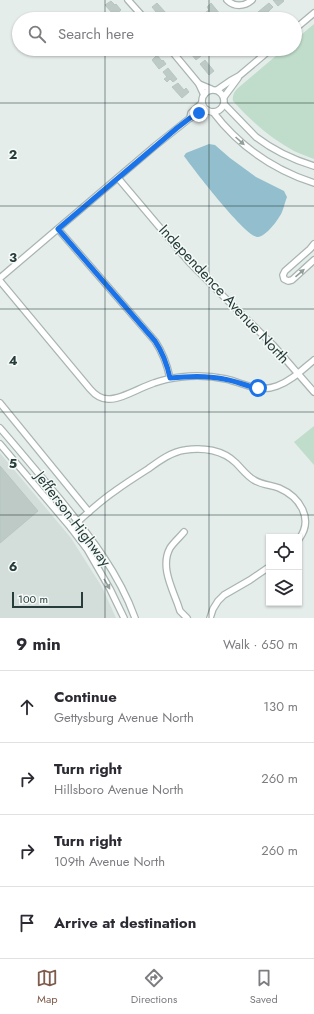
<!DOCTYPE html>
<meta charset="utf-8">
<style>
:root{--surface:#fff;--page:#f7f7f7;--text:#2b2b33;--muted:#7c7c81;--line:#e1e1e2;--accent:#7f5b4c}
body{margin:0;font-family:Jost,sans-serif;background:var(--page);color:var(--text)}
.controls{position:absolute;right:12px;bottom:12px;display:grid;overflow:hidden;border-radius:0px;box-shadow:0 1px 3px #0004}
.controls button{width:36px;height:36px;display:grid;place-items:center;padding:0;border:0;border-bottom:1px solid var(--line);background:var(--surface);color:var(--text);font:20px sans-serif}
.scale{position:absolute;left:12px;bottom:10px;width:71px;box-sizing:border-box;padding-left:4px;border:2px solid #263d39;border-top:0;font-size:11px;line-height:14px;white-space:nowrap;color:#263d39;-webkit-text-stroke:3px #f5faf8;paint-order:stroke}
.stop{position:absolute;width:12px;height:12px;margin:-9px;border:3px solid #1a73e8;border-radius:50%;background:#fff}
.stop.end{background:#1a73e8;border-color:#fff;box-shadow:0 1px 4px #0008}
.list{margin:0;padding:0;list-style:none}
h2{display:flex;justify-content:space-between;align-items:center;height:52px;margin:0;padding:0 16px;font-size:17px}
h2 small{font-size:13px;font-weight:400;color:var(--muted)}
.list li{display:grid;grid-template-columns:26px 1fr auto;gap:12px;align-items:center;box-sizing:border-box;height:72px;padding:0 16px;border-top:1px solid var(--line)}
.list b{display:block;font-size:15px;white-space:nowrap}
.list p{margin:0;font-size:13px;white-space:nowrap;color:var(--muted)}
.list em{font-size:13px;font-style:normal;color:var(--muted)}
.icon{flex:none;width:22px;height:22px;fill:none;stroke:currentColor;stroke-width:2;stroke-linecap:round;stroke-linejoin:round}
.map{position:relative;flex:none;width:314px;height:618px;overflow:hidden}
.search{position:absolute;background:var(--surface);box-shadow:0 1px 3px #0004;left:12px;right:12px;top:12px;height:44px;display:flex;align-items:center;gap:10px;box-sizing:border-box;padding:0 14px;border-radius:22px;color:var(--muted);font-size:15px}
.sheet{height:340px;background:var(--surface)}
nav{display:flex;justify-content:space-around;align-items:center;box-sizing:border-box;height:56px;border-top:1px solid var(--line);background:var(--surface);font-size:11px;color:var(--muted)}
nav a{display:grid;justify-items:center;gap:2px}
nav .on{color:var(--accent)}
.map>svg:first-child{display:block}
</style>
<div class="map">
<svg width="314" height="618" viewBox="0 0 314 618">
<rect width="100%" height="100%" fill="#e5edea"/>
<polygon fill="#d3ddd9" points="0,453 71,538 102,587 116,618 0,618"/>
<g fill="#c0dcca">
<path d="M314,24V159C307,156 300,154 294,151C270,138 251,121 233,101C232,96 234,92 238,88L284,49H295V40Z"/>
<polygon points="314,426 314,465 294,442"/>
</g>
<path fill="#92becd" d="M209,144L215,145L230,158L256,177L284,191L287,197C285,202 284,207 282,212C279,219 265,238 257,237C244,235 194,170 184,156L186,153Z"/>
<g fill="#bdcac6" stroke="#b8c6c2">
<polygon points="273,0 283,0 284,1 278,6"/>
<polygon points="111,1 115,5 116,4 121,10 116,14 115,12 113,14 105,5"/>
<polygon points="157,3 166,13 161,18 152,7"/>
<polygon points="211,3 220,14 215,18 212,14 209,16 206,12 209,10 207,7"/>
<polygon points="269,3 273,7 262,18 258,12"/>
<polygon points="123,12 128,19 120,19 118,17"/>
<polygon points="254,14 257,19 246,19"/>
<polygon points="144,49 153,49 154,51 149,55 147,52 144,55 142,53 145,51"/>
<polygon points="187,49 196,49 201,56 196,60"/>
<polygon points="157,55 162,61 163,60 166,64 159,69 152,60"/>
<polygon points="205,60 214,71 209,75 200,64"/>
<polygon points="168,68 177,79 173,82 170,79 167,82 164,79 167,77 163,72"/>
<polygon points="178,83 184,90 186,88 189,92 182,98 172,87"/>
<polygon points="0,466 38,511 0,543"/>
</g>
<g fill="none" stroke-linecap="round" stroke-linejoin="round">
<g stroke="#a8b5b1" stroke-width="8">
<g id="minor">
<polyline points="128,0 145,19"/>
<path d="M227,0C234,7 244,7 252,0"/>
<polyline points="295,29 314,13"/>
<polyline points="170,49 199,84"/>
<circle cx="213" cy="101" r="11"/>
<polyline points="217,90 230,81 239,76 271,49"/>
<polyline points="204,95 199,84 211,89"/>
<polyline points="224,97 238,78"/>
<path d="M224,104L256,137C273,150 294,160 314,166"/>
<path d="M213,112C239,146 274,170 314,183"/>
<polyline points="190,118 191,113 202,103"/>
<polyline points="118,178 189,262 220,293 273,345 314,392"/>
<path d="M58,229L155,341C163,353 167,364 170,378"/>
<polyline points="314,244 310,249 285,271 283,275 284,279 288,281 292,280 314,260"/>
<path d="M0,278L155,146L190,118C196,116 201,112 207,110"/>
<path d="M0,281L90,389C95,395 100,399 108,399C121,400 141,387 154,383C162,380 172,378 181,377C196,375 212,376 226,379C243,383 259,393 277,386C291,381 302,370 314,360"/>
<polyline points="0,403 89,512"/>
<path d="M0,428C20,451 39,474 59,498C89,535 119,573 135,618"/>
<polyline points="0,444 71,528 87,549 110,589 124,618"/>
<path d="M71,528C85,515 99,502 115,491C126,483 137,476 148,469C159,461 171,452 185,450C203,447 223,450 236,463C242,469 247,476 254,480C262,485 271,485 279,488C300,497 314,519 299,539"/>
<path d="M184,532C180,537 174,542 170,548C160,566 172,588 178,605L180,611L187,618"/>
<polyline points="210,618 213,609 218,601 224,595 250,580 269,567"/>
</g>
</g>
<use href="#minor" stroke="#fff" stroke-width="5.5"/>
</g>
<defs><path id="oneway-solid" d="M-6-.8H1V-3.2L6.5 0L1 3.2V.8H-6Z"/></defs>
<g fill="#929e9c">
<use href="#oneway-solid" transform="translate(240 141) rotate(42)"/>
<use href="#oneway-solid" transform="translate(300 273) rotate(-41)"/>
<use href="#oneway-solid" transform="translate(107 584) rotate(60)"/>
</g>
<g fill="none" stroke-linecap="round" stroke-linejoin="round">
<path stroke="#1a73e8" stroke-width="5" d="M199,113L194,116L190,118L177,128L58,229L155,341C163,353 167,364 170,378C188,376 206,375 224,379C236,381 246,386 258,388"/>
</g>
<path fill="none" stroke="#263d39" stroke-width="1" stroke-opacity="0.55" d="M105,0V19M209,0V19M105,49V618M209,49V618M0,103H314M0,206H314M0,309H314M0,412H314M0,515H314"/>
<g text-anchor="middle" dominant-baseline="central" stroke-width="3" stroke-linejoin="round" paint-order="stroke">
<g font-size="15" fill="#263d39" stroke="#f5faf8">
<text transform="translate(224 294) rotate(47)">Independence Avenue North</text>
<text transform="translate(73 519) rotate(53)">Jefferson Highway</text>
</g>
</g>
<g font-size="13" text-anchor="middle" font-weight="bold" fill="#263d39" stroke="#f5faf8" stroke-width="3" stroke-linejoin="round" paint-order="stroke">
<text x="13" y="159">2</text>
<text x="13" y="262">3</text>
<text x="13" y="365">4</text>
<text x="13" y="468">5</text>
<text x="13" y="571">6</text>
</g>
</svg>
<div class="controls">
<button><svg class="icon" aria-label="locate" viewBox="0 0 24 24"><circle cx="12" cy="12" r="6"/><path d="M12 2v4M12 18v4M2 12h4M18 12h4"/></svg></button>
<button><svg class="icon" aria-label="layers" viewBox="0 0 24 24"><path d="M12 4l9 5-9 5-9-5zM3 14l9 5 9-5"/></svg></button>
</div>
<div class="scale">100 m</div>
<div class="stop" style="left:258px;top:388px"></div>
<div class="stop end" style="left:199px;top:113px"></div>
<div class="search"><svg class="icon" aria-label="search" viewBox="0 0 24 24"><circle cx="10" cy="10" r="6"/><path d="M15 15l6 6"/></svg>Search here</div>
</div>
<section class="sheet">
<h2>9 min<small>Walk · 650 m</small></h2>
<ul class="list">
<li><svg class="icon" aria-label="ahead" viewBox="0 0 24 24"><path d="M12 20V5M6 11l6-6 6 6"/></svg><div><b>Continue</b><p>Gettysburg Avenue North</p></div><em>130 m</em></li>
<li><svg class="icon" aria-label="right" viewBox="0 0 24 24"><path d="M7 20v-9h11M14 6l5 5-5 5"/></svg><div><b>Turn right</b><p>Hillsboro Avenue North</p></div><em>260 m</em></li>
<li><svg class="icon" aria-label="right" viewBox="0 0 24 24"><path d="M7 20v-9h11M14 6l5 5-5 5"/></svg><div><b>Turn right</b><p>109th Avenue North</p></div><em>260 m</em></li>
<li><svg class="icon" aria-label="arrive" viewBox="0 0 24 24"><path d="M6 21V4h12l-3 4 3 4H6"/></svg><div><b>Arrive at destination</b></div></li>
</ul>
</section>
<nav>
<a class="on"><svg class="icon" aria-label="map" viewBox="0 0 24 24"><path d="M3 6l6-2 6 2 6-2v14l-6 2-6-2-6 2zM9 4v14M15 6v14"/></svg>Map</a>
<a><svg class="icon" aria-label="directions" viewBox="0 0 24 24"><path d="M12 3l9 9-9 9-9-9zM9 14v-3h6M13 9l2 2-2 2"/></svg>Directions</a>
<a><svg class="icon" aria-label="saved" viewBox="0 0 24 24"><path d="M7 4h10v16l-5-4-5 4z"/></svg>Saved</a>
</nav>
